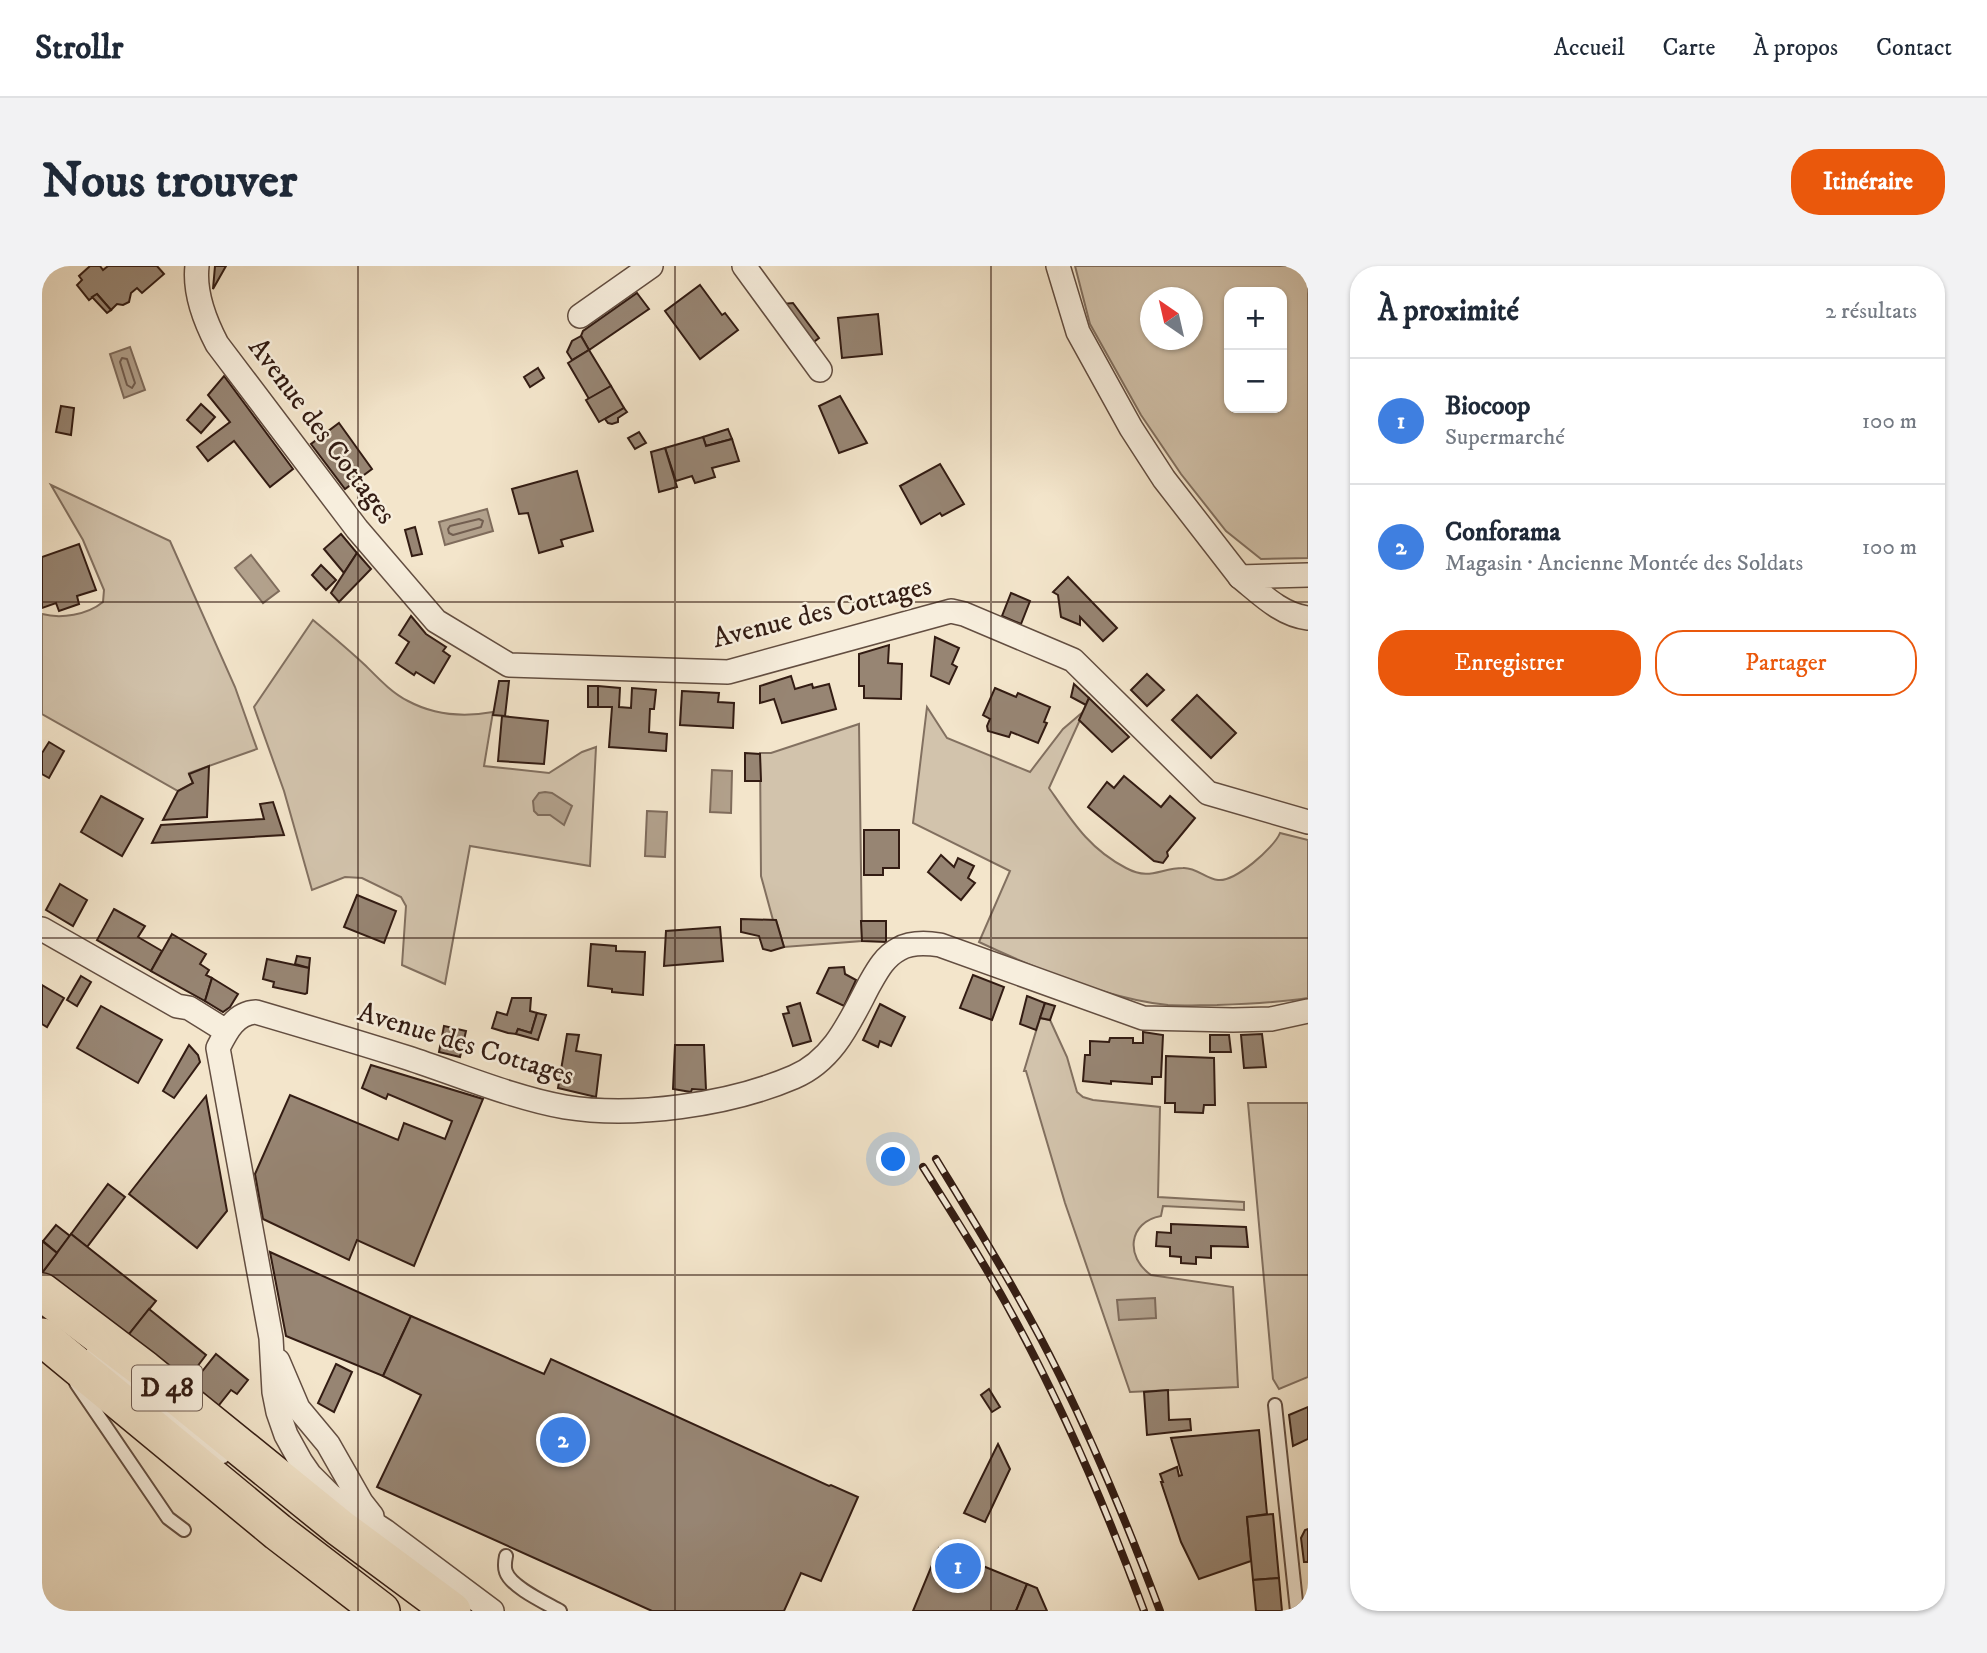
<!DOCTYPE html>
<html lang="fr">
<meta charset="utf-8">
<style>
:root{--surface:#fff;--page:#f2f2f3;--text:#1f2937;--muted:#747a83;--line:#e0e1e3;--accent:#ea580c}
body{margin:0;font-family:"IM FELL DW Pica",serif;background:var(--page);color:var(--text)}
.controls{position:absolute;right:21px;top:21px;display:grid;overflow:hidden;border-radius:14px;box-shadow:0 2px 5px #0004}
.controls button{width:63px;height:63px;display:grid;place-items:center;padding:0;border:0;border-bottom:2px solid var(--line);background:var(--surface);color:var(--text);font:35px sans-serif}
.compass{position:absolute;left:1098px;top:21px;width:63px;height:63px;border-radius:50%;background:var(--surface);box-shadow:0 2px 5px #0004;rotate:326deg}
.you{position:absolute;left:852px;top:894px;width:24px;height:24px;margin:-18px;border:5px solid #fff;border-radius:50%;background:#1a73e8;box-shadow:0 0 0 10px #1a73e833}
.badge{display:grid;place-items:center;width:46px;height:46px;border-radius:50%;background:var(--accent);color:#fff;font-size:23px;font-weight:700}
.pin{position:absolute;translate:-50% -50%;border:4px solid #fff;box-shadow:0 2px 7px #0006}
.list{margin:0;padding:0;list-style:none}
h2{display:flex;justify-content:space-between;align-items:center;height:91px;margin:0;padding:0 28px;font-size:30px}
h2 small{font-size:23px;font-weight:400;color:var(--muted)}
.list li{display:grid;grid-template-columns:46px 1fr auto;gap:21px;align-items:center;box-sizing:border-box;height:126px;padding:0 28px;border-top:2px solid var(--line)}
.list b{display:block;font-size:26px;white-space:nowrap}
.list p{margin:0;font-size:23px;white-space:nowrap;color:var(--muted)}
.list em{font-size:23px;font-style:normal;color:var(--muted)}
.actions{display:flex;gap:14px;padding:21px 28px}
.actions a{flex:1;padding:16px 0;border:2px solid var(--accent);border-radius:28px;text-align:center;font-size:24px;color:var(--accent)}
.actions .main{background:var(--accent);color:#fff}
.map{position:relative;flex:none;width:1266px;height:1345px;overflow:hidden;border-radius:28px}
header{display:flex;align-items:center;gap:42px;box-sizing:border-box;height:98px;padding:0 35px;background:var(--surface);border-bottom:2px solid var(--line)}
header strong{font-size:33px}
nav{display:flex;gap:38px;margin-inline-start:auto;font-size:24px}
.intro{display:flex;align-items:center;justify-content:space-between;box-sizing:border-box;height:168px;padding:0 42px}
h1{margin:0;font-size:49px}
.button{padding:18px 32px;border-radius:28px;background:var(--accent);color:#fff;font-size:24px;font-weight:700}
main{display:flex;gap:42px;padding:0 42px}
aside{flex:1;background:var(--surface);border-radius:28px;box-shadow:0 2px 5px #0004}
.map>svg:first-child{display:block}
</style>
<header>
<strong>Strollr</strong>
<nav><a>Accueil</a><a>Carte</a><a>À propos</a><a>Contact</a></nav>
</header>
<div class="intro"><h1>Nous trouver</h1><a class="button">Itinéraire</a></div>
<main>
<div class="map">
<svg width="1266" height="1345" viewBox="0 0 1266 1345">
<rect width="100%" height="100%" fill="#f3e5cb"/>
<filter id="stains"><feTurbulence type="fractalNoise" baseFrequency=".00286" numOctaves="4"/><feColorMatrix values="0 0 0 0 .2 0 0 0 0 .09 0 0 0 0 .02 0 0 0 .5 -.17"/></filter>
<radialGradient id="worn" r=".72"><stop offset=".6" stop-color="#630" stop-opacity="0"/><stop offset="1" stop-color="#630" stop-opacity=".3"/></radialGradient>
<g fill="#d2c3ac" stroke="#827060" stroke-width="2" fill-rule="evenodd">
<path d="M1033,0H1266V292L1219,293L1184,265L1139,208L1099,149L1048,58ZM1187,26H1240V142H1187ZM1108,32H1150V74H1108Z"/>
<path d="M9,219L128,275L193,421L215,483L147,507L151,517L136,525L0,448V348C19,353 45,349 61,336L62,324L41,274Z"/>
<path d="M271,354C289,369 307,384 324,400C337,413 350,427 366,435C392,449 423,451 451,446L442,500L507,507L540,486L554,481L548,600L428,580L403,718L360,699L364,640L359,631L320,612L303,611L270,624L242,525L212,441Z"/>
<path d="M885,441L905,472L988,506L1021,463L1042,445L1007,522C1030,555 1047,583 1084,602C1108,615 1118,602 1141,602C1154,601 1164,613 1176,614C1193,616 1232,582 1238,567L1266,574V732C1234,737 1207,738 1175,739C1158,739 1142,740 1126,739C1065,733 992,702 937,676L968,605L871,557Z"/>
<polygon points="817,458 820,675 742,681 734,654 731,654 719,610 718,487 729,487"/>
<path d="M998,752L1008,754L1025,791L1035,826L1041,831L1051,834L1118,841L1116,931L1202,936V944L1121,940L1119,950C1086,956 1083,991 1109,1009L1191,1021L1196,1121L1088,1126L1023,937L984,805H982Z"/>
<polygon points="1206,837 1266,837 1266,1111 1237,1123 1231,1113"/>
</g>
<g fill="#b2a18c" stroke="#7f6c5c" stroke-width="2">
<polygon points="88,81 103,124 82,132 68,88"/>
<polygon points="445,243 451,265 403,279 397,256"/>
<polygon points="209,289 237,325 221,337 193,302"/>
<polygon points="670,504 690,505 689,547 668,546"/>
<polygon points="503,526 510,527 530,540 522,559 508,549 496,549 492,545 491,535 497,527"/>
<polygon points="605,545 625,546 623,591 603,590"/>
<polygon points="1113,1032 1114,1052 1077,1054 1075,1034"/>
</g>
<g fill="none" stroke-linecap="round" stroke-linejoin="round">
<g stroke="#725e50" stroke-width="2">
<polygon points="80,92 85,93 93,117 90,122 85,119 78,96"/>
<polygon points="437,253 441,255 439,261 411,269 407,267 406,263 408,260"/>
</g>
</g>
<g fill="#978573" stroke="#331c13" stroke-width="2">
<polygon points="48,0 58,0 61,4 66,0 115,0 122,8 100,27 95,22 89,27 87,36 81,39 75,38 69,44 55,28 47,34 35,19 40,14 37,10"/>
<polygon points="173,0 184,0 171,23"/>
<polygon points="658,19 680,49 683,47 696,64 658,93 623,45"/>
<polygon points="595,27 607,43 547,84 539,70 541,65"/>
<polygon points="55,28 69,44 65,47 50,31"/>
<polygon points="751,37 777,72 769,78 739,38"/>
<polygon points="836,48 840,88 800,92 796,52"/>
<polygon points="539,70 547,84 530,94 525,86 530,75"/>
<polygon points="547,84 569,120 547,133 526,97"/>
<polygon points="496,102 502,112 488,121 482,111"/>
<polygon points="182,110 251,203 228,221 192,175 166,195 155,181 188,156 166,129"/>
<polygon points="569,120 582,142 557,156 544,134"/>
<polygon points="798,130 825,177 797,187 777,140"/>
<polygon points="159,138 173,151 159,167 145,154"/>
<polygon points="19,140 32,142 29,169 14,166"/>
<polygon points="582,142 585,146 576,152 576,156 570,158 566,157 563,153"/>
<polygon points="297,157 330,203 303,223 269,178"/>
<polygon points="686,163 690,173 664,180 661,171"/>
<polygon points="597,166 604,177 593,183 586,172"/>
<polygon points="661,171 664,180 690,173 697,195 670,202 673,211 653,217 650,210 634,215 623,182"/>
<polygon points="623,182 635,221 617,226 609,186"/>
<polygon points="898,198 922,238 900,250 898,247 879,258 858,220"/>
<polygon points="535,205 551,265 519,274 521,280 497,287 486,247 477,248 470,223"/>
<polygon points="373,261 380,288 370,290 363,264"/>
<polygon points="299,268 315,287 302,307 282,283"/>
<polygon points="37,278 54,324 35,330 37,338 17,345 14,337 0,342 0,291"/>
<polygon points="315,287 329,303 297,336 289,327"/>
<polygon points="279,299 294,314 284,324 270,309"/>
<polygon points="1026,311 1075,362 1061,375 1038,351 1038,359 1019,351 1016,329 1011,326"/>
<polygon points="969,327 988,335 979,358 960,350"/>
<polygon points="369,350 384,368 404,381 401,385 408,390 392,417 374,406 372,409 354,397 367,376 357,369"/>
<polygon points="893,371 917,382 910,398 915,401 907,418 889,410"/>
<polygon points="847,379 846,397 860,398 859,433 822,432 822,420 817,420 817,388"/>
<polygon points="1105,408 1122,424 1105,440 1089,424"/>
<polygon points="749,410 753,423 770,418 771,422 787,418 794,443 740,457 732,433 718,437 718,420"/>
<polygon points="457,415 467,415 463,450 451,449"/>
<polygon points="1032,418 1047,432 1044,439 1029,431"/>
<rect x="546" y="420" width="10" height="21"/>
<polygon points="556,420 578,422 577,441 589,442 590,422 614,424 612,443 608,443 607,466 625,468 624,485 567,481 570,441 556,441"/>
<polygon points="953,422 974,431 976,427 1008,441 1002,456 1005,457 996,477 969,466 967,471 946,465 945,460 948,453 941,449"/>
<polygon points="640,425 677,427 676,436 692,437 691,462 638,459"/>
<polygon points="1155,429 1194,467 1169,492 1130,454"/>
<polygon points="1047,432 1087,471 1070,486 1037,454"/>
<polygon points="460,450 506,455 502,498 456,495"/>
<polygon points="7,476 22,485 7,512 0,508 0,487"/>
<polygon points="703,487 718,488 719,515 703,515"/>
<polygon points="167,500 165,551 121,554 136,525 151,517 147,508"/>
<polygon points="1082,510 1119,541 1128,530 1153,552 1125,586 1126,590 1121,597 1112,595 1046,541 1065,516 1072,522"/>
<polygon points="59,530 101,553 80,590 39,566"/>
<polygon points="231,536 242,569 110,577 119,559 222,553 218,538"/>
<polygon points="822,564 857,564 857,602 841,602 841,609 822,609"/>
<polygon points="899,589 912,601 916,592 932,600 926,612 933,617 919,634 886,606"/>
<polygon points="18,618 45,634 31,660 4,644"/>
<polygon points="315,629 354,645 342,677 302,661"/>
<polygon points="72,643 103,660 96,671 120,685 109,705 55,674"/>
<polygon points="699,653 734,654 742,681 729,685 721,683 717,670 699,666"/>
<polygon points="819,655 844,655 844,676 820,675"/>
<polygon points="678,661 681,695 622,700 624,665"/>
<polygon points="130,668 164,688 158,698 167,704 164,709 170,712 163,735 109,705"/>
<polygon points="549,678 574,680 574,685 603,686 601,729 570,726 570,723 546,720"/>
<polygon points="255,690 268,692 267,702 253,698"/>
<polygon points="225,693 267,702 265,727 263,728 231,721 232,716 221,713"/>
<polygon points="802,701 803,708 814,714 802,740 775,727 787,702"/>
<polygon points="931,709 962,721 950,754 918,742"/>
<polygon points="39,710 49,716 35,740 25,734"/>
<polygon points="170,712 196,728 188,741 181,746 163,735"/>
<polygon points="0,719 22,732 5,761 0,758"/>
<polygon points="985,730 1003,737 994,764 978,758"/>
<polygon points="470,732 489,732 488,745 495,747 489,767 476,763 474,768 466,767 450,762 455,746 465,749"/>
<polygon points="758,737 769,775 751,780 741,748 747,747 745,741"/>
<polygon points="1003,737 1013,740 1008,754 998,752"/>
<polygon points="838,738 863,751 849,780 838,775 836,781 821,774"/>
<polygon points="59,740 120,774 96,817 35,782"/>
<polygon points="495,747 504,749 496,774 474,768 476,763 489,767"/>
<polygon points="402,760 424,765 418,791 397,786"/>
<polygon points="1101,766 1121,769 1119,811 1110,811 1110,818 1069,815 1069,818 1041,815 1043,789 1048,789 1048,775 1067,776 1068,772 1091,772 1091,777 1101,777"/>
<polygon points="525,768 537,769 534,785 559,789 554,831 516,822"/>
<polygon points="1220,768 1224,801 1202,802 1199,769"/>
<polygon points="1168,769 1187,769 1189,786 1168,786"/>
<polygon points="147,779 156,789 158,796 132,832 121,825"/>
<polygon points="633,779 662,779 664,824 650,823 649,826 631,823"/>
<polygon points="1124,790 1172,792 1173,839 1162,839 1161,847 1133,846 1133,837 1123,837"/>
<polygon points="329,799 441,833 372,1000 315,974 307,994 221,953 213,908 248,829 356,874 362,857 403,873 410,855 346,828 344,833 320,822"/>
<polygon points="164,830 185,945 155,982 87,928"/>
<polygon points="66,918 83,931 45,981 29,968"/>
<polygon points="1129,958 1204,961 1206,981 1169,980 1169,992 1154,991 1154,998 1139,997 1139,991 1128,990 1128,981 1114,980 1115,966 1129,967"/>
<polygon points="14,959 28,970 15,987 1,975"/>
<polygon points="29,968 114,1035 84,1072 17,1018 0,1007"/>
<polygon points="0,975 15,987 0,1007"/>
<polygon points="228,986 369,1050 341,1110 244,1070"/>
<polygon points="107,1043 164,1089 142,1118 84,1072"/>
<polygon points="369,1050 502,1108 509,1093 787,1220 789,1219 816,1231 779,1315 759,1307 742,1345 610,1345 335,1221 379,1129 341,1110"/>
<polygon points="174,1088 206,1114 195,1128 189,1124 173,1144 147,1122"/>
<polygon points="294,1098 310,1106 292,1146 276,1137"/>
<polygon points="947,1123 958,1141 950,1146 939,1129"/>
<polygon points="1126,1124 1127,1154 1148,1153 1149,1164 1105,1169 1102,1126"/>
<polygon points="1266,1141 1266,1173 1251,1180 1247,1149"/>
<polygon points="1217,1164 1225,1248 1205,1251 1209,1295 1157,1313 1139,1276 1119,1216 1121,1216 1118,1208 1135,1201 1137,1210 1140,1209 1129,1172"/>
<polygon points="956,1178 968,1203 943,1256 922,1247"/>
<polygon points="1231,1248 1237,1312 1211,1314 1205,1251"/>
<polygon points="1266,1263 1266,1296 1262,1296 1259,1272 1263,1264"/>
<polygon points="897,1282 985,1318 974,1345 871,1345"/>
<polygon points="1237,1312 1240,1345 1214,1345 1211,1314"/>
<polygon points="985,1318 995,1322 1005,1345 974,1345"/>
</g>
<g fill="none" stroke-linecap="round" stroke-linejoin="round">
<g stroke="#634e41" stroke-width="16">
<g id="lane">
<polyline points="50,1087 181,1191"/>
<polyline points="34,1117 126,1252 142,1264"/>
<polyline points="1233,1139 1255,1345"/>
<path d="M464,1290C463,1295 462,1301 464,1306C469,1321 504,1337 518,1345"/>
</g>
</g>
<g stroke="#634e41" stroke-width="26">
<g id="street">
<path d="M155,0C152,26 163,55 175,78L315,263L394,355L467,399L686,406L909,345L922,348L1031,394L1166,527L1266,556"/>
<polyline points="702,0 778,104"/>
<polyline points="1016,0 1036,66 1089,162 1122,213 1198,311"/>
<polyline points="538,50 609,0"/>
<path d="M1266,309L1198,311C1218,327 1239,349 1266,352"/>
<polyline points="0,663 135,740 147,742 184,765"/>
<polyline points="236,1095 256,1142 286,1178 319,1236 330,1250"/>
<path d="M450,1345L343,1265L288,1229L268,1209L259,1196L244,1169L236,1146L232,1126L229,1072L176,782C184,766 193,747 214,746C265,761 316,776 366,792C415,808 472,832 523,841C592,852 687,839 752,811C792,794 808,755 827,719C835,705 842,691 857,683C869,676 885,677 898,679L1101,752L1191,754L1229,753L1266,745"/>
</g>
</g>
<g stroke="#331c13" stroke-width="40">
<g id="primary">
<polyline points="0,1026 103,1104 298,1262 410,1345"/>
<polyline points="0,1071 236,1266 339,1345"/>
</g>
</g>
<use href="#lane" stroke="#f7eedd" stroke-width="12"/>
<use href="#street" stroke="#f7eedd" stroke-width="23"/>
<use href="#primary" stroke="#f3e5cb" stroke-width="37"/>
<g stroke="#331c13" stroke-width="8">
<g id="rail">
<path d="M894,893C937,964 981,1035 1018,1110C1056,1187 1088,1265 1118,1345"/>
<path d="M881,901C903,936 925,970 946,1006C1009,1113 1059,1228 1102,1345"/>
</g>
</g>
<use href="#rail" stroke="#f7eedd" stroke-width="5" stroke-dasharray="16" stroke-linecap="butt"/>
</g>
<path fill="none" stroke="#331c13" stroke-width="2" stroke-opacity="0.55" d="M316,0V1345M633,0V1345M949,0V1345M0,336H1266M0,672H1266M0,1009H1266"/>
<g text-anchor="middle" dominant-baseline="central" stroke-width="5" stroke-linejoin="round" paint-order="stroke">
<rect fill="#f7eedd" stroke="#6e5b50" stroke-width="2" x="90" y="1099.5" width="70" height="45" rx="5"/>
<g font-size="26" font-weight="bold" fill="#331c13">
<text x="125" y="1122">D 48</text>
</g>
<g font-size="28" fill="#331c13" stroke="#f7eedd">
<text transform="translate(280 165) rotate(53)">Avenue des Cottages</text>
<text transform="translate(780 346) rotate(-14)">Avenue des Cottages</text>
<text transform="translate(424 778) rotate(17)">Avenue des Cottages</text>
</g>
</g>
<rect width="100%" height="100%" filter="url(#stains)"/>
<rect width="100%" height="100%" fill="url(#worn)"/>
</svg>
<div class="controls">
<button>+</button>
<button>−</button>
</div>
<svg class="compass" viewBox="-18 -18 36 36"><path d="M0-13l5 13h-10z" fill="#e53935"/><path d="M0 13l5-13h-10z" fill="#747a83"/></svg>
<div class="you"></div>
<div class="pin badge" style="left:916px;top:1300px;background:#3f7fe0">1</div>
<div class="pin badge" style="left:521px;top:1174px;background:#3f7fe0">2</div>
</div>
<aside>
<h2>À proximité<small>2 résultats</small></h2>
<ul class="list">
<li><span class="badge" style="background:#3f7fe0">1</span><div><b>Biocoop</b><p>Supermarché</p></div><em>100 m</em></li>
<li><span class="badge" style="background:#3f7fe0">2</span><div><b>Conforama</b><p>Magasin · Ancienne Montée des Soldats</p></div><em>100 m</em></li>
</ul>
<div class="actions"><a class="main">Enregistrer</a><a>Partager</a></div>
</aside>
</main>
